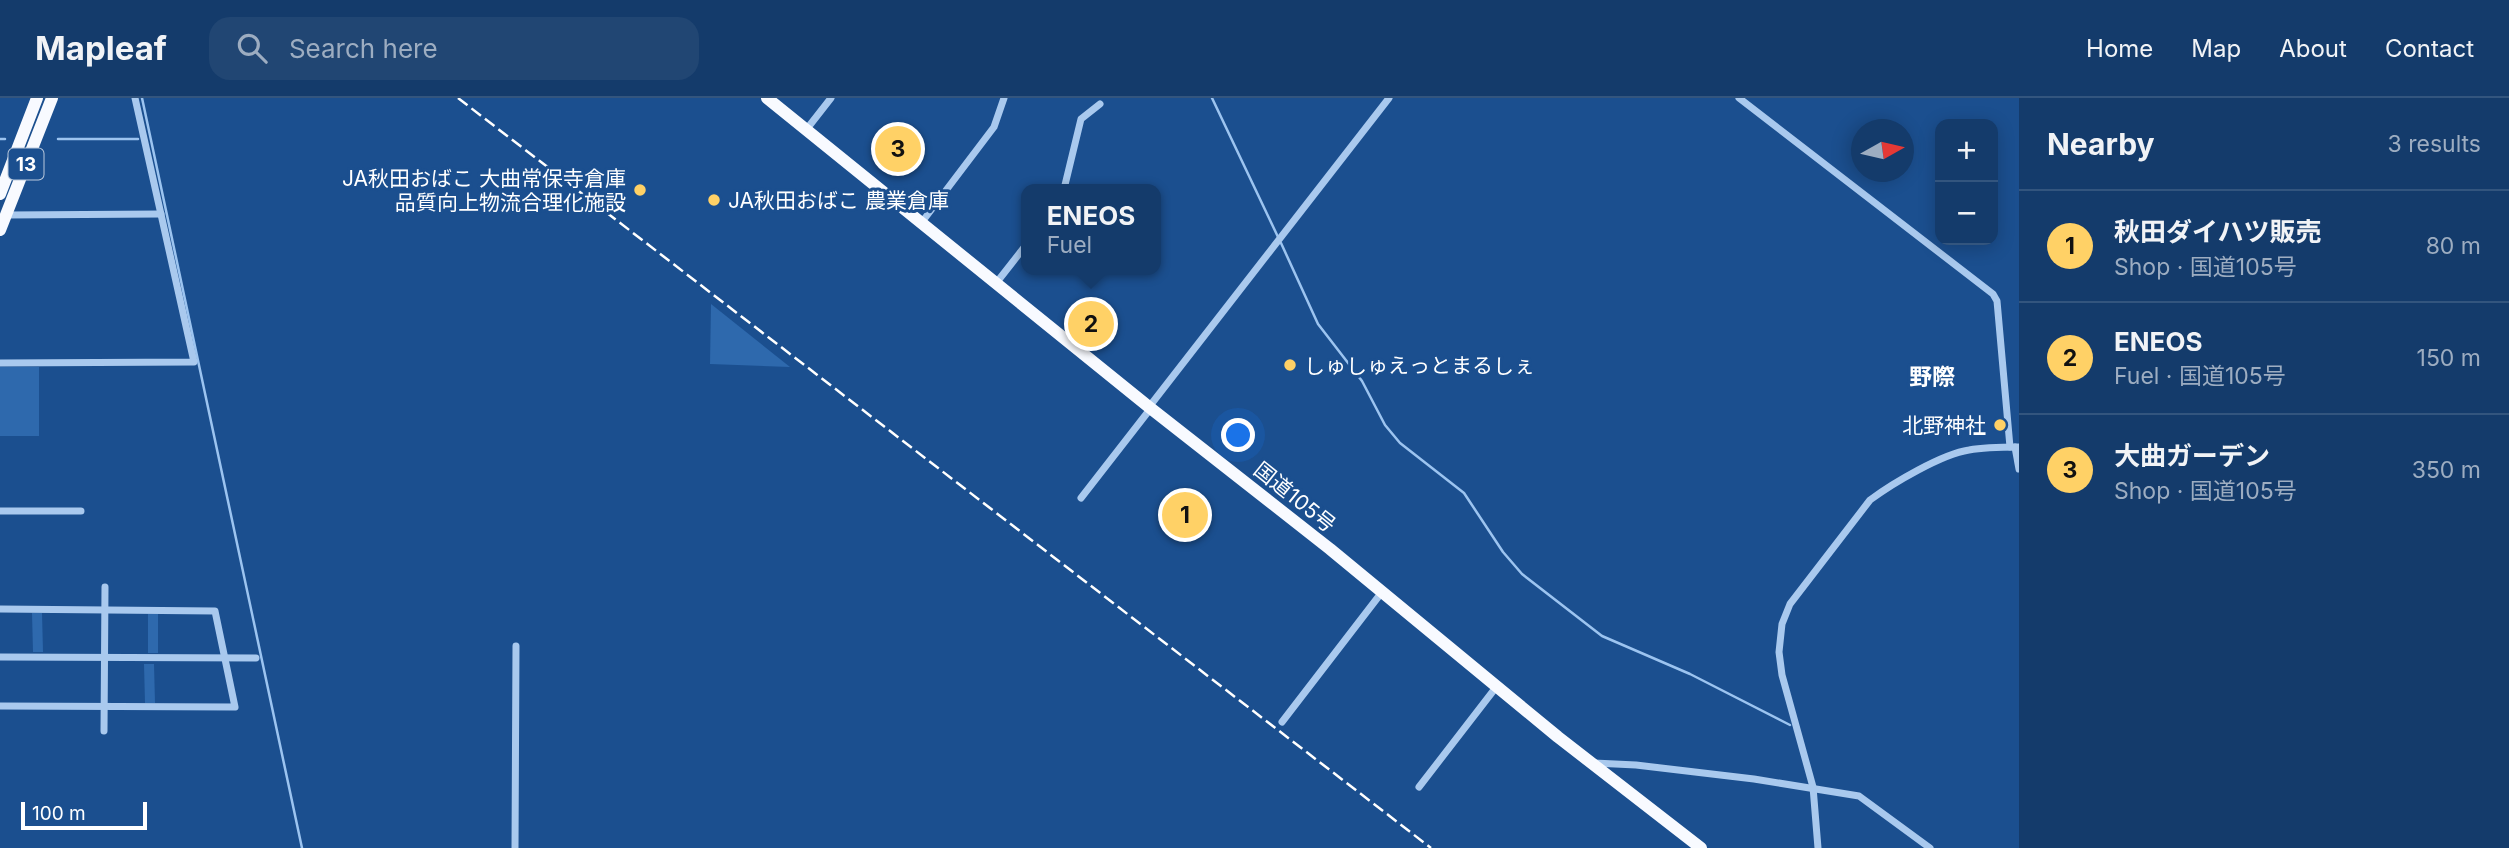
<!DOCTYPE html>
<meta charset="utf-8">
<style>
:root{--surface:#143b6b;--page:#214673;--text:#f1f3f6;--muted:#9dadc1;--line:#33557e;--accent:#ffd166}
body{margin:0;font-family:Inter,"Noto Sans JP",sans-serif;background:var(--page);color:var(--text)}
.controls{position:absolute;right:21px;top:21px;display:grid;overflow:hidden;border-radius:14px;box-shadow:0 4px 18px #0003}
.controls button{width:63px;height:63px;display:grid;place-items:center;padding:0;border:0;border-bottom:2px solid var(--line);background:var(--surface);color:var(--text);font:35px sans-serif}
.compass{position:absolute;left:1851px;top:21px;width:63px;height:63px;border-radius:50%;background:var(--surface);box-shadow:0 4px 18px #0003;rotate:82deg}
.scale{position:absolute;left:21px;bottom:18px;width:126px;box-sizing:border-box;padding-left:7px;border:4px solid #fff;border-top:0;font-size:19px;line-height:24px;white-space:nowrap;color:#fff;-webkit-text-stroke:5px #1b4f8f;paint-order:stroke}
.you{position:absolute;left:1239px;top:338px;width:24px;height:24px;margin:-18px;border:5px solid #fff;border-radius:50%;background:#1a73e8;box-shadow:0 0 0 10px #1a73e833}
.badge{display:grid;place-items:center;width:46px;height:46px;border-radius:50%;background:var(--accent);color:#111;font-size:23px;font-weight:700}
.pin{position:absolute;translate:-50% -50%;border:4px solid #fff;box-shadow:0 2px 7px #0006}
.popup{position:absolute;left:1021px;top:86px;width:140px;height:91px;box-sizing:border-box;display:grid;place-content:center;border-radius:14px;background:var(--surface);filter:drop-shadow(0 2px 5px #0005);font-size:23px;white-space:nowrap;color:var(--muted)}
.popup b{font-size:26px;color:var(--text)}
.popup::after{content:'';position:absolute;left:50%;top:100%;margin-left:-14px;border:14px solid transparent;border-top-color:var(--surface)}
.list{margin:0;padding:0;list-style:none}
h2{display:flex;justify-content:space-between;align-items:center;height:91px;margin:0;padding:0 28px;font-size:30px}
h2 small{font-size:23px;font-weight:400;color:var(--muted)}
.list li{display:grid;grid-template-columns:46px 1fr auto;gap:21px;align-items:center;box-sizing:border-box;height:112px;padding:0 28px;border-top:2px solid var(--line)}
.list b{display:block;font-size:26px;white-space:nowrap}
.list p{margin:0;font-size:23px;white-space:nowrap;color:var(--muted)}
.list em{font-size:23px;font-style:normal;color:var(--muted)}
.icon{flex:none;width:38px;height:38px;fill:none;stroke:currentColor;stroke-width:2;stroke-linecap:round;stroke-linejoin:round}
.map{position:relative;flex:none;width:2019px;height:750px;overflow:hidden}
header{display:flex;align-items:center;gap:42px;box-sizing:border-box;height:98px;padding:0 35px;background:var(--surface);border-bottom:2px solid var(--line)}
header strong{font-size:33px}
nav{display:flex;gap:38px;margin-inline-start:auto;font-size:24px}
.search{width:490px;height:63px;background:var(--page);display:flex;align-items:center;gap:18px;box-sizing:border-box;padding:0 24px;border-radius:21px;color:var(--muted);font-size:26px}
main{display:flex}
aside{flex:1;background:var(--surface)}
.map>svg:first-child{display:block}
</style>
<header>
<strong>Mapleaf</strong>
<div class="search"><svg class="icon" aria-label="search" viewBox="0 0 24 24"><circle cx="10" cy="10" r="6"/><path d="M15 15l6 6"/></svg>Search here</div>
<nav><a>Home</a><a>Map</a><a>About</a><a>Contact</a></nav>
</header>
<main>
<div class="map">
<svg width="2019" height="750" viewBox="0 0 2019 750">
<rect width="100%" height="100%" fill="#1b4f8f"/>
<g fill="#2e69ad">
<polygon points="711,206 790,269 710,266"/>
<rect x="0" y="269" width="39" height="69"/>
<polygon points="32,515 42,515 43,554 33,554"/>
<rect x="148" y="516" width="10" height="39"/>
<polygon points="144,566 154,566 155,605 145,605"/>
</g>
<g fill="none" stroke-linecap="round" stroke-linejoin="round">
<g stroke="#9cc4f0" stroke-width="2.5">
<polyline points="142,0 302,750"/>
<polyline points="1212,0 1278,139"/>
<polyline points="0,41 5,41"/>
<polyline points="58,41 138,41"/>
<polyline points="1281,145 1318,226 1362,283 1385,327 1400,345 1464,395 1503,454 1522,476 1602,538 1690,576 1790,627"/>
</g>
<g stroke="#a9c9ee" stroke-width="7">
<polyline points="1739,0 1993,196 1997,203 2010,349"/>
<polyline points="806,32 831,0"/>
<polyline points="1064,91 1081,21 1100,6"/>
<polyline points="7,117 161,116"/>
<polyline points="922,124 994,29 1004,0"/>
<polyline points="997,184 1026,147"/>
<polyline points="0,265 194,264 135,0"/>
<polyline points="1149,309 1389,0"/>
<polyline points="2015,349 2019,371"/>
<polyline points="1081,400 1151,310"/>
<polyline points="0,413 81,413"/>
<polyline points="0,511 215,513 235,609 0,608"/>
<polyline points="0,559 256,560"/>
<polyline points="1282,624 1382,494"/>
<polyline points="104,633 105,489"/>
<polyline points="1594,665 1636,667 1754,681 1859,698 1930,750"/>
<polyline points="1419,689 1497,588"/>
<polyline points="515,750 516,548"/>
<path d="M1818,750L1813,689L1782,577L1779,554L1782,526L1790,506L1870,402C1893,385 1942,356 1969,352C1985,349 2003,349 2019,349"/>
</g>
<g stroke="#f8faff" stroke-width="12">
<polyline points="767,0 1149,309 1330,451 1558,639 1701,750"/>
<polyline points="0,96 37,0"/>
<polyline points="0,132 52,0"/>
</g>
<polyline stroke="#fff" stroke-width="2.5" stroke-dasharray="12 5" stroke-linecap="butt" points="458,0 1431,750"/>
</g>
<g fill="#ffd166" stroke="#1b4f8f" stroke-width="2.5">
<circle cx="640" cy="92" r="7"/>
<circle cx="714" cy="102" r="7"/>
<circle cx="1290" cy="267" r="7"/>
<circle cx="2000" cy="327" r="7"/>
</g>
<g text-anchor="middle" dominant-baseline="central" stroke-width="6" stroke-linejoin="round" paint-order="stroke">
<rect fill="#1b4f8f" stroke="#bbcadd" stroke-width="2" x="8.5" y="50.5" width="35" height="31" rx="5"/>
<g font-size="19" font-weight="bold" fill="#fff">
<text x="26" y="66">13</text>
</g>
<g font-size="21" fill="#fff" stroke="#1b4f8f" text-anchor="end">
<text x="626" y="80">JA秋田おばこ 大曲常保寺倉庫<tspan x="626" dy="24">品質向上物流合理化施設</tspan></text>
<text x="728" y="102" text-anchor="start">JA秋田おばこ 農業倉庫</text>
<text x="1304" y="267" text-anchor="start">しゅしゅえっとまるしぇ</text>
<text x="1986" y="327">北野神社</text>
</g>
<g font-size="21" fill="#fff" stroke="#1b4f8f">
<text transform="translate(1295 399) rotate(39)">国道105号</text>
</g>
<g font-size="23" font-weight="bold" fill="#fff" stroke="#1b4f8f">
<text x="1932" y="279">野際</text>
</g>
</g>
</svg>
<div class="controls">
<button>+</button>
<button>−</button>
</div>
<svg class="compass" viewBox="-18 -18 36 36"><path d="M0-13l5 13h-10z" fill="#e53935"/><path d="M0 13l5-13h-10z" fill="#9dadc1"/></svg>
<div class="scale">100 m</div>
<div class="you"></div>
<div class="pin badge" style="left:1185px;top:417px">1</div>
<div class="pin badge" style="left:1091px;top:226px">2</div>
<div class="popup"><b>ENEOS</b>Fuel</div>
<div class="pin badge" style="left:898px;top:51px">3</div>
</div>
<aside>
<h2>Nearby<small>3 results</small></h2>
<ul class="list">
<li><span class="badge">1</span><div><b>秋田ダイハツ販売</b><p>Shop · 国道105号</p></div><em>80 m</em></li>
<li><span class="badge">2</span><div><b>ENEOS</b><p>Fuel · 国道105号</p></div><em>150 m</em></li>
<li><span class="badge">3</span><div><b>大曲ガーデン</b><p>Shop · 国道105号</p></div><em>350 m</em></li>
</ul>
</aside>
</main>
